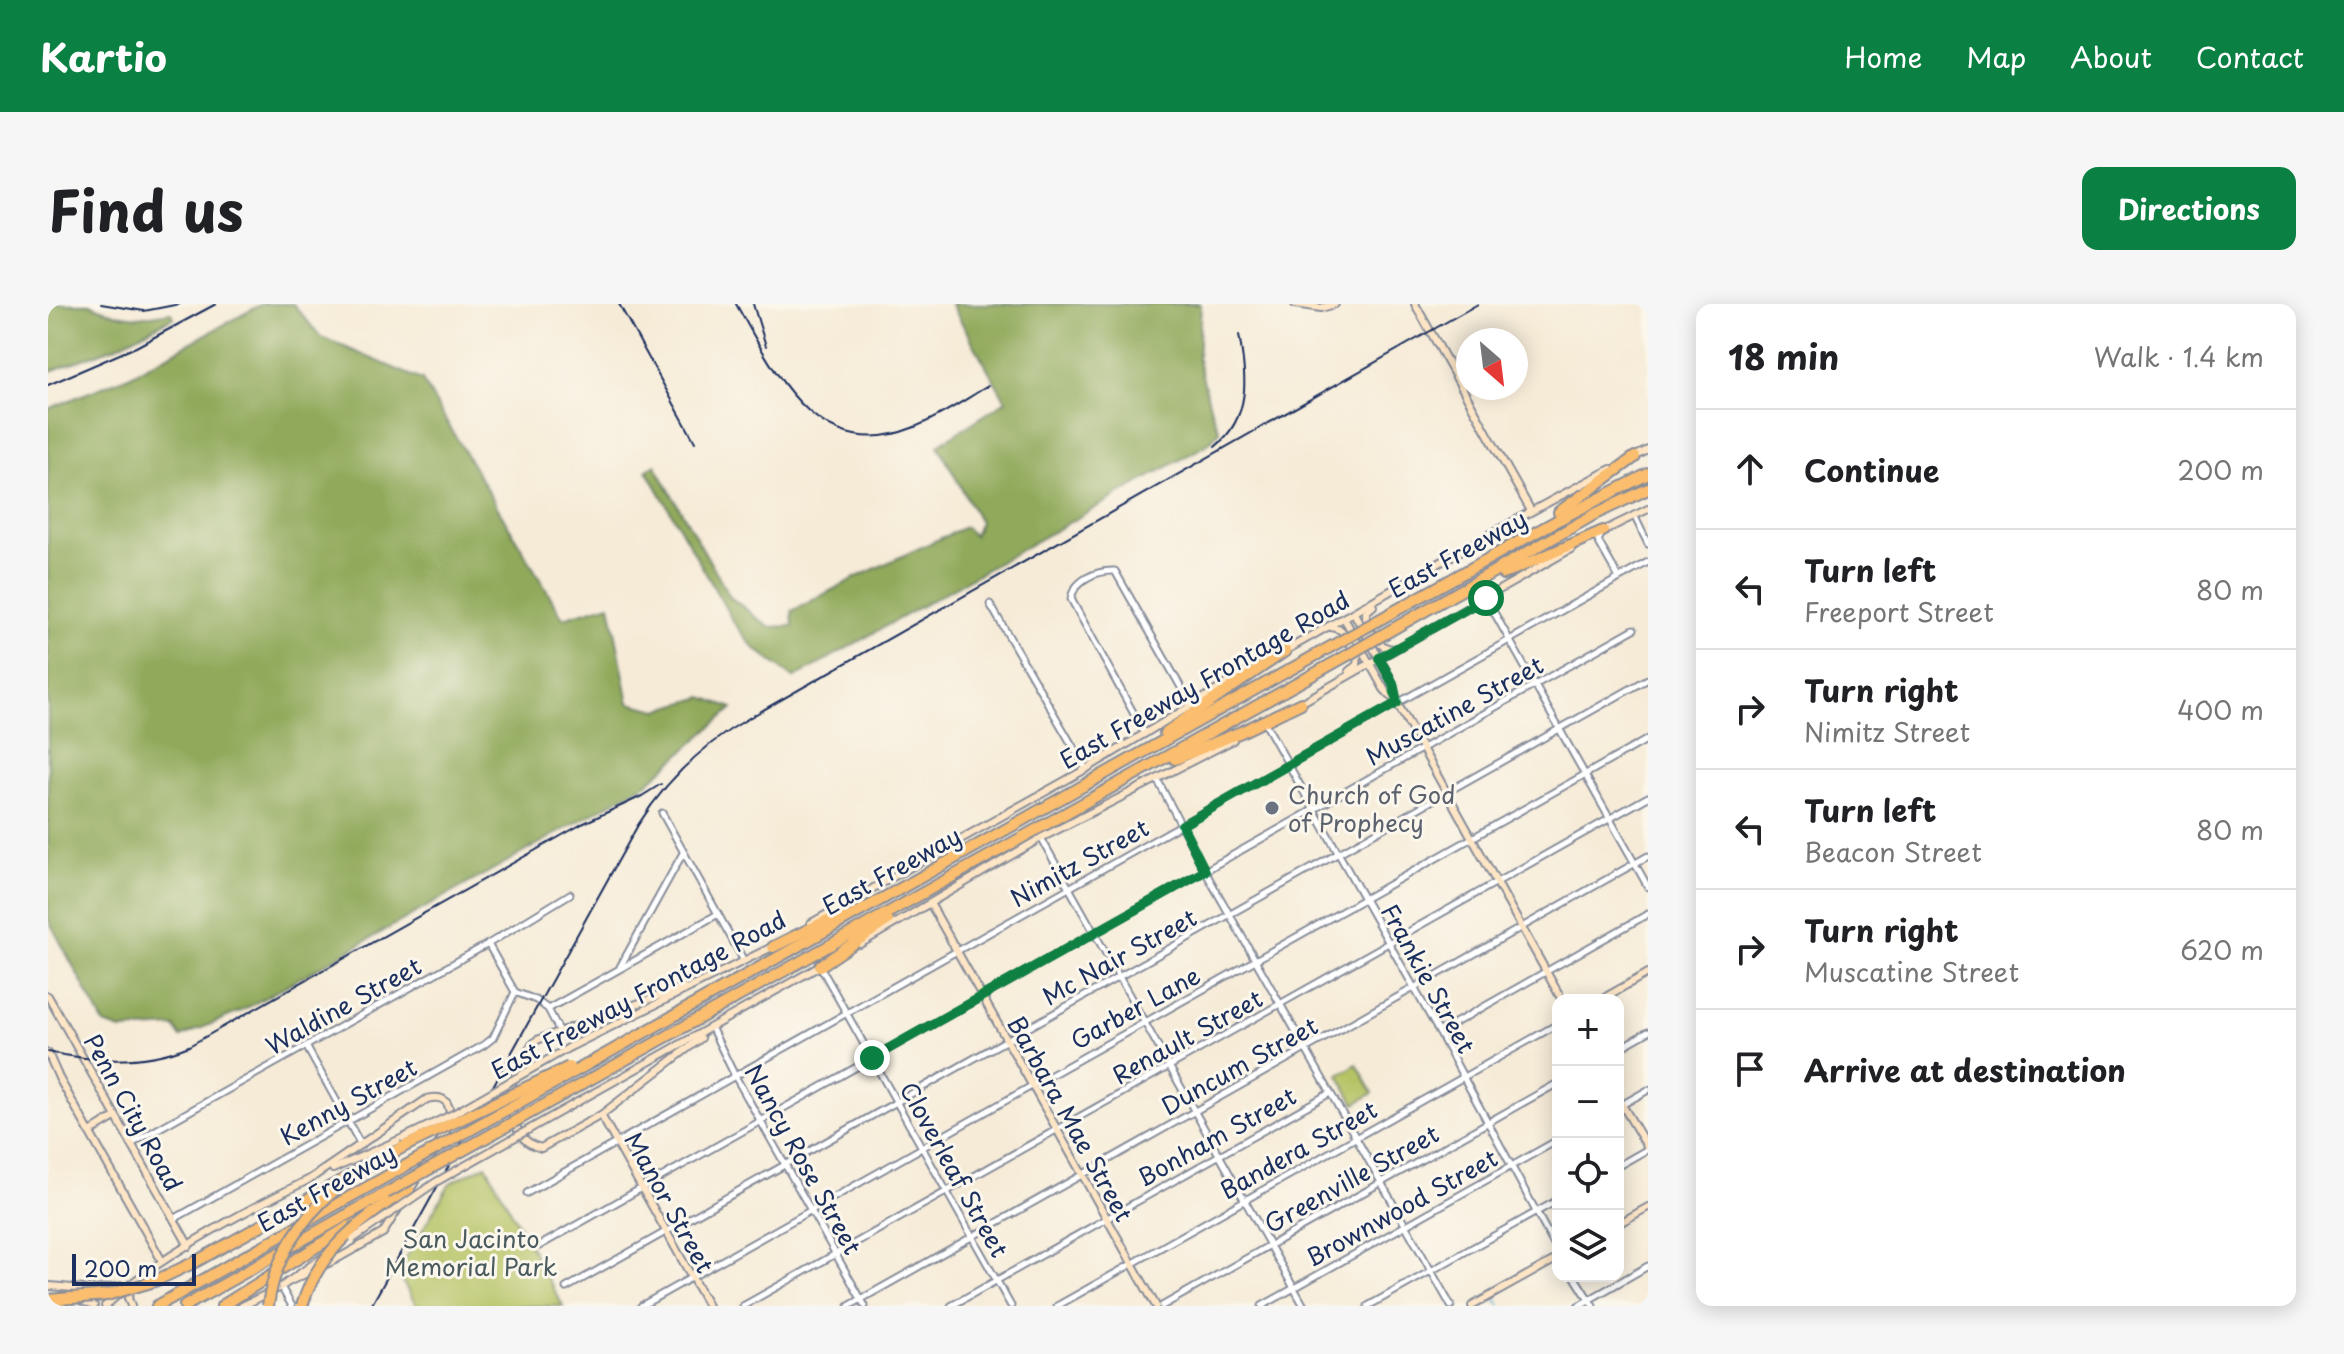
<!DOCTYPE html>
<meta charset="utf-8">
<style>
:root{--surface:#fff;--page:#f6f6f6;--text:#202124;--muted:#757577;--line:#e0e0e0;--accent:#0b8043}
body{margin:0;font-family:"Playpen Sans",sans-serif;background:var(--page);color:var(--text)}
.controls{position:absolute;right:24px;bottom:24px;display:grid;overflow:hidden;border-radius:16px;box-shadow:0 4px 20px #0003}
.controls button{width:72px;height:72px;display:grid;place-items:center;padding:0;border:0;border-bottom:2px solid var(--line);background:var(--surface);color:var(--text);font:40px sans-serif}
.compass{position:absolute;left:1408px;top:24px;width:72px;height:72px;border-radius:50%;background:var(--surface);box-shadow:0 4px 20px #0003;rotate:152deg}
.scale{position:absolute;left:24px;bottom:20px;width:124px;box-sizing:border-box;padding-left:8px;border:4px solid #1b2f5e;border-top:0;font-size:22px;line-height:28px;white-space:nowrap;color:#1b2f5e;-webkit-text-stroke:6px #fbf7ec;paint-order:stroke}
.stop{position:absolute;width:24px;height:24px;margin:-18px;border:6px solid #0b8043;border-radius:50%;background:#fff}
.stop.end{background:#0b8043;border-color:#fff;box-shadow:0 2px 8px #0008}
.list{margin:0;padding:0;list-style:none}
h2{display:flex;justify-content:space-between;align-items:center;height:104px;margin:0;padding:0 32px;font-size:34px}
h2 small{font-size:26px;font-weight:400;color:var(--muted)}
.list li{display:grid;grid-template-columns:52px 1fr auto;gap:24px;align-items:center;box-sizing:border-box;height:120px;padding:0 32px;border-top:2px solid var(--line)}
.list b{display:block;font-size:30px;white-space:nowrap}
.list p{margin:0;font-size:26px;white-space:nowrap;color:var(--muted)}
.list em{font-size:26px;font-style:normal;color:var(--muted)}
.icon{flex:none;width:44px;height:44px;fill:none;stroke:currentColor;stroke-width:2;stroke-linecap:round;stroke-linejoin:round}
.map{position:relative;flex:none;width:1600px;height:1002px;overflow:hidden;border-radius:16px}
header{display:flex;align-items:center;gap:48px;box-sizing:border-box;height:112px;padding:0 40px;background:var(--accent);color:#fff}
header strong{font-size:38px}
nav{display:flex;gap:44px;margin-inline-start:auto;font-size:28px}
.intro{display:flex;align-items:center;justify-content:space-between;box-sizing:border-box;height:192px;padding:0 48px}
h1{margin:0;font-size:56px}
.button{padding:20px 36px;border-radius:16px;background:var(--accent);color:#fff;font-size:28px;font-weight:700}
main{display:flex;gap:48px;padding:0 48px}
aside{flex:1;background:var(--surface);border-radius:16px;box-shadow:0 4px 20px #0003}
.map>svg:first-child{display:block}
</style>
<header>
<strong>Kartio</strong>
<nav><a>Home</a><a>Map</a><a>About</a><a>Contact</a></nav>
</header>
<div class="intro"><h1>Find us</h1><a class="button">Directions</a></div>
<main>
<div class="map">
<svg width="1600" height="1002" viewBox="0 0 1600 1002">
<rect width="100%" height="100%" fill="#fbf7ec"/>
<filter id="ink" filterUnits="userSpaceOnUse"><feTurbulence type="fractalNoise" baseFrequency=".0125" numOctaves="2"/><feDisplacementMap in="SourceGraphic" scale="16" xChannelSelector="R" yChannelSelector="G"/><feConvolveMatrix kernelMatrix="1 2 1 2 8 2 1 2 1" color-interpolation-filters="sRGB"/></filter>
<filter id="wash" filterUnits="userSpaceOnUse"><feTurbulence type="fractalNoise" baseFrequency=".006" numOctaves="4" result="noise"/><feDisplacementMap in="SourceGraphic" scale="32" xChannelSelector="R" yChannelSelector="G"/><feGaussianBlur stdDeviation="1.8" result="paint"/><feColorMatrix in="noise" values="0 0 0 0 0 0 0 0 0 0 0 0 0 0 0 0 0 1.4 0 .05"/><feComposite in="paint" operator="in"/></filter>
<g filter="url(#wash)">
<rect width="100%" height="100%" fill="#f6ebd7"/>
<g fill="#b6c365" stroke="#687962" stroke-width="2">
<polygon points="1309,760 1325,789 1307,800 1291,771"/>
<polygon points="438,861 515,1002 369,1002 349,969 402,879"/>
</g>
<g fill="#90a95a" stroke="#566c5c" stroke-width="2">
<polygon points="0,0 41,0 67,10 90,13 123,8 126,13 67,43 0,68"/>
<polygon points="214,0 245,0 273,33 374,76 515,314 562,300 581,399 610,406 655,393 685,404 599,479 193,707 133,733 127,723 73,726 56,720 0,615 0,105 83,71"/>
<polygon points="903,0 1153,0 1150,56 1163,106 1172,127 1160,140 746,374 705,343 686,319 599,166 607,161 682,293 721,323 745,322 744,307 809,273 917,223 926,232 932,218 890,141 958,97"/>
</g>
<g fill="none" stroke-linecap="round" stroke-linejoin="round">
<polyline stroke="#54b2d3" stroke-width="2" points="1447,993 1452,1002"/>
</g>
</g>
<g filter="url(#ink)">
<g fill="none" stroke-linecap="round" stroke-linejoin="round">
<g stroke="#888d9a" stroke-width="9">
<g id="street">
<polyline points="1586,211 1600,240"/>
<polyline points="1554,229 1550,237 1571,274"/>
<polyline points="1438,294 1600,583"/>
<polyline points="942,300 1038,465"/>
<polyline points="1217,419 1391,728 1510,948"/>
<path d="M1097,430L1023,295C1026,276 1049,266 1067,267L1143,401"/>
<polyline points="1109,475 1157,567 1403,1002"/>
<polyline points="614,509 696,657"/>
<polyline points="993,534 1256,1002"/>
<polyline points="440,640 467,688 488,696 500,705 511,726"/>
<polyline points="772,662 963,1002"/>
<polyline points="572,663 635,549"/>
<polyline points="500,705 670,610"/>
<polyline points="664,725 687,772 817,1002"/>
<polyline points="1391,728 1600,610"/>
<polyline points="258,742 313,841"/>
<polyline points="1570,745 1600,728"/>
<polyline points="1570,803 1600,786"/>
<polyline points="83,840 440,640 522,590"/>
<polyline points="1570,862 1600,845"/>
<polyline points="479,889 1600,258"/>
<polyline points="126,915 436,741 445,734 467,688"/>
<polyline points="491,942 1586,325"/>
<polyline points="1526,972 1545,1002"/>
<polyline points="233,983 244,1002"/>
<polyline points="518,984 1600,375"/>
<polyline points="593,1002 1600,435"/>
<polyline points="695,1002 1600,493"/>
<polyline points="801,1002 1600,552"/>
<polyline points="903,1002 1282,789"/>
<polyline points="1009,1002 1510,720"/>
<polyline points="1114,1002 1510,779"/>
<polyline points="1214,1002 1510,836"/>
<polyline points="1320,1002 1510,896"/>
<polyline points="1530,1002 1600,962"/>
</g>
</g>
<g stroke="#888d9a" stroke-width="10">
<g id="secondary">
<polyline points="1247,0 1273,4 1287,0"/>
<polyline points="1367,0 1483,207"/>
<polyline points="1584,154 1600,146"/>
<polyline points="1553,228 1600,205"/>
<path d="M1325,302L1318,308C1317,322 1330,345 1345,345"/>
<polyline points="1306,309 1342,374 1349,398"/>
<polyline points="1296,314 1336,385 1349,399 1514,696"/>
<polyline points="1283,323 1293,326 1310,352 1309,361 1301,367"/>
<path d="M1235,348C1344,287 1452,222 1563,165"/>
<polyline points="1251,400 1523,245"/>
<polyline points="883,601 1108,1002"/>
<polyline points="763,619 1038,465 1197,369"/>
<polyline points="812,640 993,534 1185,436"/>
<polyline points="0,692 141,942"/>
<polyline points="1552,696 1600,669"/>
<polyline points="522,743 726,642"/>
<polyline points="0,749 11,774 114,957"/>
<polyline points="547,788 774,661"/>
<path d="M462,792C464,772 473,750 489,736L636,683"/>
<polyline points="1570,794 1600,844"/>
<path d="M463,803C467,823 472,839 493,844L553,811L653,734"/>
<polyline points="553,811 660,1002"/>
<polyline points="42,828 67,813"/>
<polyline points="285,865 355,834"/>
<polyline points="1570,920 1600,903"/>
<path d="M240,978L287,956L335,929L398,828C404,811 405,788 379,795L262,875"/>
<polyline points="2,982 47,986 75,982"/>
<path d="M80,982C136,939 201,905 264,874"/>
<polyline points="82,984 80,994 83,1002"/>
<polyline points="32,996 46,1002"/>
<polyline points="57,1002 72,989"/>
<polyline points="194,1002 233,983 275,953"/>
<polyline points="1424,1002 1510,954"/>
</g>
</g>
<g stroke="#888d9a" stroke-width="14">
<g id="highway">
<polyline points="1511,208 1587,153"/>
<polyline points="1455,270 1555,227"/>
<polyline points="1329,317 1510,216 1600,170"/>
<polyline points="1336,330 1547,210 1600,185"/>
<polyline points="1117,429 1237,347"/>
<polyline points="1127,455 1193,428 1253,399"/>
<polyline points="725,643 794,609"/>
<polyline points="772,662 840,616"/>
<polyline points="533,764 1293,337"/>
<polyline points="541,776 1300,351"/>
<polyline points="336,853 355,843"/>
<polyline points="332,903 361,885"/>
<polyline points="109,1002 291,899"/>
<polyline points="137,1002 297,912"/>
<polyline points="174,1002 311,916"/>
</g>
</g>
<use href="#street" stroke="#fff" stroke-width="5"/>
<use href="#secondary" stroke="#fde5c5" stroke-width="6"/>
<use href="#highway" stroke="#fbbd6e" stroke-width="10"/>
<g stroke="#1b2f5e" stroke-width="2">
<polyline points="53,0 96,7 132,0"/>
<polyline points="571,0 647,138"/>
<path d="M688,0C726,67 769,162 864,124C891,114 916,96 940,82"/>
<polyline points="705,0 718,42"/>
<polyline points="0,81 88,43 168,0"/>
<path d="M1167,143C1203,113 1199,73 1191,31"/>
<path d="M0,748C47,758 96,761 141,742L534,520L594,492L613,480"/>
<path d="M323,1002L590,521C619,475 654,441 701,414L1430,0"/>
</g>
<g stroke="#888d9a" stroke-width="10" stroke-linecap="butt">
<g id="secondary-bridge">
<polyline points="355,834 405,810 522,743"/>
<polyline points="305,935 388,878 547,788"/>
</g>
</g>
<g stroke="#888d9a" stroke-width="14" stroke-linecap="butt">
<g id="highway-bridge">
<polyline points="1293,337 1329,317"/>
<polyline points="1300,351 1336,330"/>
<polyline points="355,843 521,763"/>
<polyline points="291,899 533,764"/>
<polyline points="297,912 541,776"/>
<polyline points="0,996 59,991 107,977 149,957 336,853"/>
<path d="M220,1002C226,955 252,915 288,885"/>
<path d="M254,1002C268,955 299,927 339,899"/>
</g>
</g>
<use href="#secondary-bridge" stroke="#fde5c5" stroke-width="6"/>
<use href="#highway-bridge" stroke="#fbbd6e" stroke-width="10"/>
</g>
</g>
<g fill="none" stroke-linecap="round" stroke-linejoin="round" filter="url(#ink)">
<polyline stroke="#0b8043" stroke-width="10" points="824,754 1157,567 1134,521 1349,399 1345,379 1331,354 1438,294"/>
</g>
<circle fill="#6b7280" stroke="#fbf7ec" stroke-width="3" cx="1224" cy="504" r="8"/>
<g text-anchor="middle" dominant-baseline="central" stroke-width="6" stroke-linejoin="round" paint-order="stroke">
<g font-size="24" fill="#1b2f5e" stroke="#fbf7ec">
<text transform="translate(1409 249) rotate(-29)">East Freeway</text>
<text transform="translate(1156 375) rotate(-30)">East Freeway Frontage Road</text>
<text transform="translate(1406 406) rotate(-29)">Muscatine Street</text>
<text transform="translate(1031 558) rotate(-29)">Nimitz Street</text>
<text transform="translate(843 566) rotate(-29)">East Freeway</text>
<text transform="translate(1071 652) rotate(-29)">Mc Nair Street</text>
<text transform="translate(1381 674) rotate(61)">Frankie Street</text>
<text transform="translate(590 690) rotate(-28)">East Freeway Frontage Road</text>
<text transform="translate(295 701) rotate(-29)">Waldine Street</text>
<text transform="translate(1087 703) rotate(-29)">Garber Lane</text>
<text transform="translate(1139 732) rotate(-29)">Renault Street</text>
<text transform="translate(1191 761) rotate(-29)">Duncum Street</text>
<text transform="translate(300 797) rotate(-29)">Kenny Street</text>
<text transform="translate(86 808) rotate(61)">Penn City Road</text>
<text transform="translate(1023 814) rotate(61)">Barbara Mae Street</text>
<text transform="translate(1168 832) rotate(-29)">Bonham Street</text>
<text transform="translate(1250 845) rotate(-29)">Bandera Street</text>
<text transform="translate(756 855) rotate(61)">Nancy Rose Street</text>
<text transform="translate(907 865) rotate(61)">Cloverleaf Street</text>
<text transform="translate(1303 874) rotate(-29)">Greenville Street</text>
<text transform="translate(278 883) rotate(-29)">East Freeway</text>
<text transform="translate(622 898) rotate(61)">Manor Street</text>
<text transform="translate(1353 903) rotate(-29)">Brownwood Street</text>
</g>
<g font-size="24" fill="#5b616d" stroke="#fbf7ec" text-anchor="start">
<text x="1240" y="490">Church of God<tspan x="1240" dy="28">of Prophecy</tspan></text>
</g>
<g font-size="24" fill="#4a5b60" stroke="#fbf7ec">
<text x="423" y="934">San Jacinto<tspan x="423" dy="28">Memorial Park</tspan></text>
</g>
</g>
</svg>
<div class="controls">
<button>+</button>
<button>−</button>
<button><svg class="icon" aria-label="locate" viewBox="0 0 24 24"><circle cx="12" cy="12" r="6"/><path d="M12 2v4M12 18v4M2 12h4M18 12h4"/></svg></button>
<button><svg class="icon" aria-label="layers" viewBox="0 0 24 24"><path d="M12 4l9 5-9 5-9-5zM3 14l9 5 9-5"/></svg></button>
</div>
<svg class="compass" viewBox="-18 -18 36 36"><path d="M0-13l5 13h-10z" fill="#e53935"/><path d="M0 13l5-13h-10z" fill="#757577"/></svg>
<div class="scale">200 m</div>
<div class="stop" style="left:1438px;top:294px"></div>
<div class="stop end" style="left:824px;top:754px"></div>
</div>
<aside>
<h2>18 min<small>Walk · 1.4 km</small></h2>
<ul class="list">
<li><svg class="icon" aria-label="ahead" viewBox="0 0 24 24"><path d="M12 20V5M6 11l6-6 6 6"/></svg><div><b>Continue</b></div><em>200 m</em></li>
<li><svg class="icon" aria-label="left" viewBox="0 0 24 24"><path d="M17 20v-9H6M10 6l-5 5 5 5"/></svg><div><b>Turn left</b><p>Freeport Street</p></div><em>80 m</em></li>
<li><svg class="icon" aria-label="right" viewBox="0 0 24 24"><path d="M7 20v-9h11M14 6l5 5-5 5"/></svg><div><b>Turn right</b><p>Nimitz Street</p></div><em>400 m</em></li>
<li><svg class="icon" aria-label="left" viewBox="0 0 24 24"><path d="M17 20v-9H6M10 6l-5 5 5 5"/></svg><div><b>Turn left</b><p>Beacon Street</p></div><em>80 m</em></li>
<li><svg class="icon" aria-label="right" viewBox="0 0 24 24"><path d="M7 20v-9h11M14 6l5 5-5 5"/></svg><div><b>Turn right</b><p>Muscatine Street</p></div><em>620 m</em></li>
<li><svg class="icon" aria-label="arrive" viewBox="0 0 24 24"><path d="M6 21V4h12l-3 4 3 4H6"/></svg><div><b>Arrive at destination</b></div></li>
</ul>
</aside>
</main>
